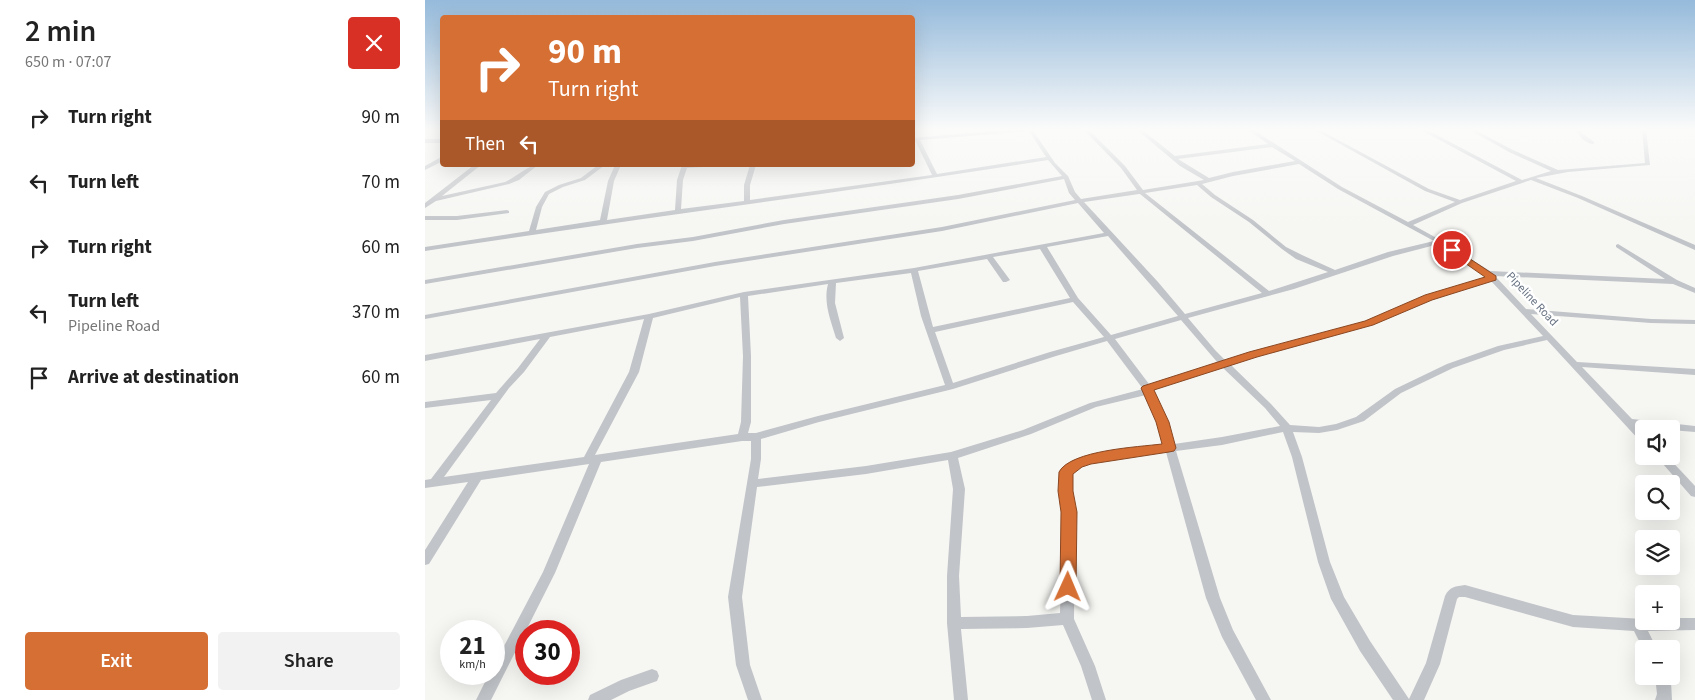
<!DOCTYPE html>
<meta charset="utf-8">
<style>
:root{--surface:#fff;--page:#f2f2f2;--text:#222;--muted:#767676;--accent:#d56f34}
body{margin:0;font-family:"Source Sans 3",sans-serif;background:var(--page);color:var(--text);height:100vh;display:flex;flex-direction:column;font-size:19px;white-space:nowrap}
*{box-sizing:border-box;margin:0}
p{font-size:16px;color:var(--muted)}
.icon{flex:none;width:28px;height:28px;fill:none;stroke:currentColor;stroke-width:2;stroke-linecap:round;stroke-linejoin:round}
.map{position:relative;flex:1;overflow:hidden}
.details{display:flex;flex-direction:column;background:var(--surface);width:425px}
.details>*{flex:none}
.banner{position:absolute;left:15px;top:15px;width:475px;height:152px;border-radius:5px;box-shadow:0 5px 20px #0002;background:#d56f34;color:#fff;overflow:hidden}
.buttons{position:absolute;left:1210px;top:420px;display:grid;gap:10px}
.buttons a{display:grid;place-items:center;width:45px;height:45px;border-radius:5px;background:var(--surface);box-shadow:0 5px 20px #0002;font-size:25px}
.speed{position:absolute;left:15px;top:620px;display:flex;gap:10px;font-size:25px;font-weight:700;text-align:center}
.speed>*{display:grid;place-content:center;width:65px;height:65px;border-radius:50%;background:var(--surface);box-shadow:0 5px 20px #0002;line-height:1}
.speed small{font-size:12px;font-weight:400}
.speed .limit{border:8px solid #d22;background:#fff;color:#111}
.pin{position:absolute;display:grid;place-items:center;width:42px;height:42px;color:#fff;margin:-21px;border:2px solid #fff;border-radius:50%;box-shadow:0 1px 5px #0007}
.me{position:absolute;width:55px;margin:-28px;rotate:1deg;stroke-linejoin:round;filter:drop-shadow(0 0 4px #0008)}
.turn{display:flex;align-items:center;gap:18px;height:105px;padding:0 25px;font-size:22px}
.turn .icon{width:65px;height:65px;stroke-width:2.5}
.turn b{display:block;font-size:35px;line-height:42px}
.then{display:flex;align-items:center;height:48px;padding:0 25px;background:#0003;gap:10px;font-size:19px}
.round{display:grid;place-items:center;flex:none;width:52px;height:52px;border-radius:5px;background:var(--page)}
.overview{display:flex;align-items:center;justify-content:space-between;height:85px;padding:0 25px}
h1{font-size:30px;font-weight:600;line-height:38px}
.primary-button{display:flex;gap:10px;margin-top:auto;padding:10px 25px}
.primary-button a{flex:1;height:58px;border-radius:5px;background:var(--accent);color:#fff;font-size:20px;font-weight:600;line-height:58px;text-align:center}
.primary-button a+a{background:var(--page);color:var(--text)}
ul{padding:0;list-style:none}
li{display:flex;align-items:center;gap:15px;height:65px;padding:0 25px}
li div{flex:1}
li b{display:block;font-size:19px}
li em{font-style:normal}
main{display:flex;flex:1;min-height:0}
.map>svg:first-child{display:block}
</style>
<main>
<section class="details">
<div class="overview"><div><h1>2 min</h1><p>650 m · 07:07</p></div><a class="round" style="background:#d93025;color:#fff"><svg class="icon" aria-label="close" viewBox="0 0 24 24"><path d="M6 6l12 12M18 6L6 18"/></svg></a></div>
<ul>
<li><svg class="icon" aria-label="right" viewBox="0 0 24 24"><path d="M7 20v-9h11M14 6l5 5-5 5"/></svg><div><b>Turn right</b></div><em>90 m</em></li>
<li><svg class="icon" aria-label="left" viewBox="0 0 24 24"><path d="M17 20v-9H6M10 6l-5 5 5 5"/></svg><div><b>Turn left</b></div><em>70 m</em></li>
<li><svg class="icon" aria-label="right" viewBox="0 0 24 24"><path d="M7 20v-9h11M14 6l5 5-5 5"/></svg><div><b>Turn right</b></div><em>60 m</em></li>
<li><svg class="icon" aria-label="left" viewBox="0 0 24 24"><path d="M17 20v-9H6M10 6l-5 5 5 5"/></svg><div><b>Turn left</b><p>Pipeline Road</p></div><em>370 m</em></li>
<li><svg class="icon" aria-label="arrive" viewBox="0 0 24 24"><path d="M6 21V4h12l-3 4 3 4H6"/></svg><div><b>Arrive at destination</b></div><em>60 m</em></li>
</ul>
<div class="primary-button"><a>Exit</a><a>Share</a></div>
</section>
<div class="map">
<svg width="1270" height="700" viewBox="0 0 1270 700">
<rect width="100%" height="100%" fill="#f6f6f3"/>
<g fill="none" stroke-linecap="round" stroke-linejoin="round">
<g fill="#c1c4c8" fill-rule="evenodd">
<path d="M590 129H607L630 163 643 176 650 192 656 199 712 190 696 168 658 129H663L700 166 718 190 779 180 755 166 711 129H716L750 156 843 144 822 129H827L917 187 983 222 1030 202 1000 191 888 129H893L1004 189 1035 200 1091 181 994 129H999L1010 134 1097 180 1126 171 1084 152 1043 129H1048L1088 150 1133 170 1220 163 1217 129H1221L1225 165 1143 172 1111 178 1157 196 1270 245V250L1153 198 1106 180 1037 203 988 225 1017 241 1065 271 1240 279 1191 247V245L1193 244 1252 280 1270 288V293L1248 284 1070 276 1101 309 1226 319 1270 320V324L1226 323 1106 314 1152 362 1270 369V375L1157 367 1207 419 1270 426V432L1246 430V429L1214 426 1219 431V441H1215L1122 340 1079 350 1028 368 976 393 939 421 912 430 894 433 868 432 877 457 905 562 919 597 945 641 984 699 1001 663 1020 596C1024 587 1031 586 1040 585L1148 615 1219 619V621H1246V618H1270V630L1223 631 1232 649H1219V651L1209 631 1148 627 1040 597H1034L1032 599 1015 664 999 700H968L935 651 906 599 893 562 867 457 858 432 797 445 751 451 795 598 808 630 846 700H831L797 637 781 598 741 452 665 463 656 466 646 474V491L650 512 649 619 670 666 681 700H667L656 666 638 625 602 628 536 629 543 700H529L522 623V576L528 489 523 460 441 474 332 487 317 597 325 665 337 700H323L311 665 303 597 326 459V441H317L176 462 130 573 66 700H51L64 674H69V665L118 572 164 464 56 480 4 564 0 565V550L43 482 0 488V480L6 479 66 400 0 408V402L71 393 93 368 115 339 0 361V355L224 314 319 292 489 268 679 233 653 203 517 231 290 266 0 319V315L290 262 517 227 650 200 644 193 639 179 533 199 359 224 268 241 212 248 0 284V280L212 244 268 237 359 220 533 195 637 176 623 160C415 193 207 219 0 251V247L104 231 111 207 120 192 134 185 156 178 173 165H180L160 180 138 187 124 194 117 207 111 230 175 220 183 181 190 165H196L189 181 182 220 250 210 252 180 257 165H281L278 167 262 168 258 180 256 209 319 201V185L325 165H331L325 185V200L507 175 490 140H488V138ZM604 131 621 157 512 174 495 140ZM847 147 870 161 808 172 784 178 753 159ZM874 164 913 189 1009 241 963 252 910 270 877 255 861 247 828 220 790 195 777 184 808 176ZM772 185 786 197 824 222 857 249 871 259 903 272 844 291 720 193ZM714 194H715L837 293 760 314 733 282 659 202ZM683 236 753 316 686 335 653 298 622 247ZM1014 244 1063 277 1001 296 941 321 855 344 801 361 790 350 763 318 869 289 968 256ZM615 249 645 298 508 327 493 271 562 259 578 282H581L585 280 568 257ZM486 273 496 316 520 385 393 416 331 433H323L326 422V356L323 296 403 284C398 303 406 321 411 338L415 341 419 338 410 303 411 283ZM1066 281 1118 336 1073 346 1022 364 970 389 931 417 911 424 894 427 865 425 846 404 806 365 861 348 947 325 1007 300ZM315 297 318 356 316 422 313 434 170 455 214 372 228 318ZM648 302 679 337 625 352 528 383 510 332ZM219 319 204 372 159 457 19 477 84 388 99 372 125 337ZM756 320 793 363 724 384 690 339ZM682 341 718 389 665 403 598 430 526 452 441 466 333 479 336 459V439L394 422 528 389 631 356ZM798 368 840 408 855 426 797 437 749 444 743 422 728 389ZM721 395 733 422 739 445 665 455 648 460 636 472 634 491 638 512 635 613 602 616 536 617 534 576 540 489 533 458 606 434 671 407Z"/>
<path d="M1151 129H1155L1157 133 1169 142V144C1161 144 1153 136 1151 129Z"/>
<rect x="0" y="139" width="18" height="4"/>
<path d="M18 156V161L0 170V166Z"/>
<path d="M49 165H56L17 196 80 182C91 177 103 165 113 165L94 180 84 184 11 201 0 208V203Z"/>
<path d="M82 210 84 211V213L32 220H0V216H32Z"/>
<path d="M1231 456H1242L1270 486V497L1266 496Z"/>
<path d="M227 669 232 671 234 676 232 681 204 691 186 700H163L165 695 196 680Z"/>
<path d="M1230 676H1244L1246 682 1247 700H1230L1232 694Z"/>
</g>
</g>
<linearGradient id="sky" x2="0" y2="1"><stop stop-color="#95badb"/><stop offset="0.57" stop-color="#fbfbfa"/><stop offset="1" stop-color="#fbfbfa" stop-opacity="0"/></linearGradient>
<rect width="1270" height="227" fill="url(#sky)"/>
<path fill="#d56f34" stroke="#8a4822" d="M1027 247 1071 276V280L1007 300 948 325 832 357 729 390 744 422 751 448 749 451 744 452 666 464 657 467 648 474V491L652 512 651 587 649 592 643 594 637 592 635 587 636 512 633 491 634 472C646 450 713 447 737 444L731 422 716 388 718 386 824 352 940 321 1000 295 1060 277 1024 252 1023 250Z"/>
<g text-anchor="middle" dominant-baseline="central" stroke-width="5" stroke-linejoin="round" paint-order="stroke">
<g font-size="12" fill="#677282" stroke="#fff">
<text transform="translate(1107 299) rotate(47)">Pipeline Road</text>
</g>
</g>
</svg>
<div class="buttons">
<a><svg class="icon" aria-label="sound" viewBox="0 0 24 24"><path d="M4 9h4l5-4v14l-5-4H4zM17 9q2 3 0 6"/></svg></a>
<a><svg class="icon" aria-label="search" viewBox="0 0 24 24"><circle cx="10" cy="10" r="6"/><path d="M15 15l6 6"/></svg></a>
<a><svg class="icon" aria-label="layers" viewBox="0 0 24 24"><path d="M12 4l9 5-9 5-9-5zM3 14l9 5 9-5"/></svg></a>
<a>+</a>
<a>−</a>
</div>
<div class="speed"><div>21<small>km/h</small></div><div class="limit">30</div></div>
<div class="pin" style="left:1027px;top:250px;background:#d93025"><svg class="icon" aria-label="arrive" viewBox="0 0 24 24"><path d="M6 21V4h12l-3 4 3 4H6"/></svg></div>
<svg class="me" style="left:643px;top:587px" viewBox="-20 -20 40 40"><path d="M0-17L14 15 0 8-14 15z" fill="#d56f34" stroke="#fff" stroke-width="4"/></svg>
<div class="banner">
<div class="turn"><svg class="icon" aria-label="right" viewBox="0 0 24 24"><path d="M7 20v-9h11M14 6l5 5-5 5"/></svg><div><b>90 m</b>Turn right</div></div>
<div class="then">Then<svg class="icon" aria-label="left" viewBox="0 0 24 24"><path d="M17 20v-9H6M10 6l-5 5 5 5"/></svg></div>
</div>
</div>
</main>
